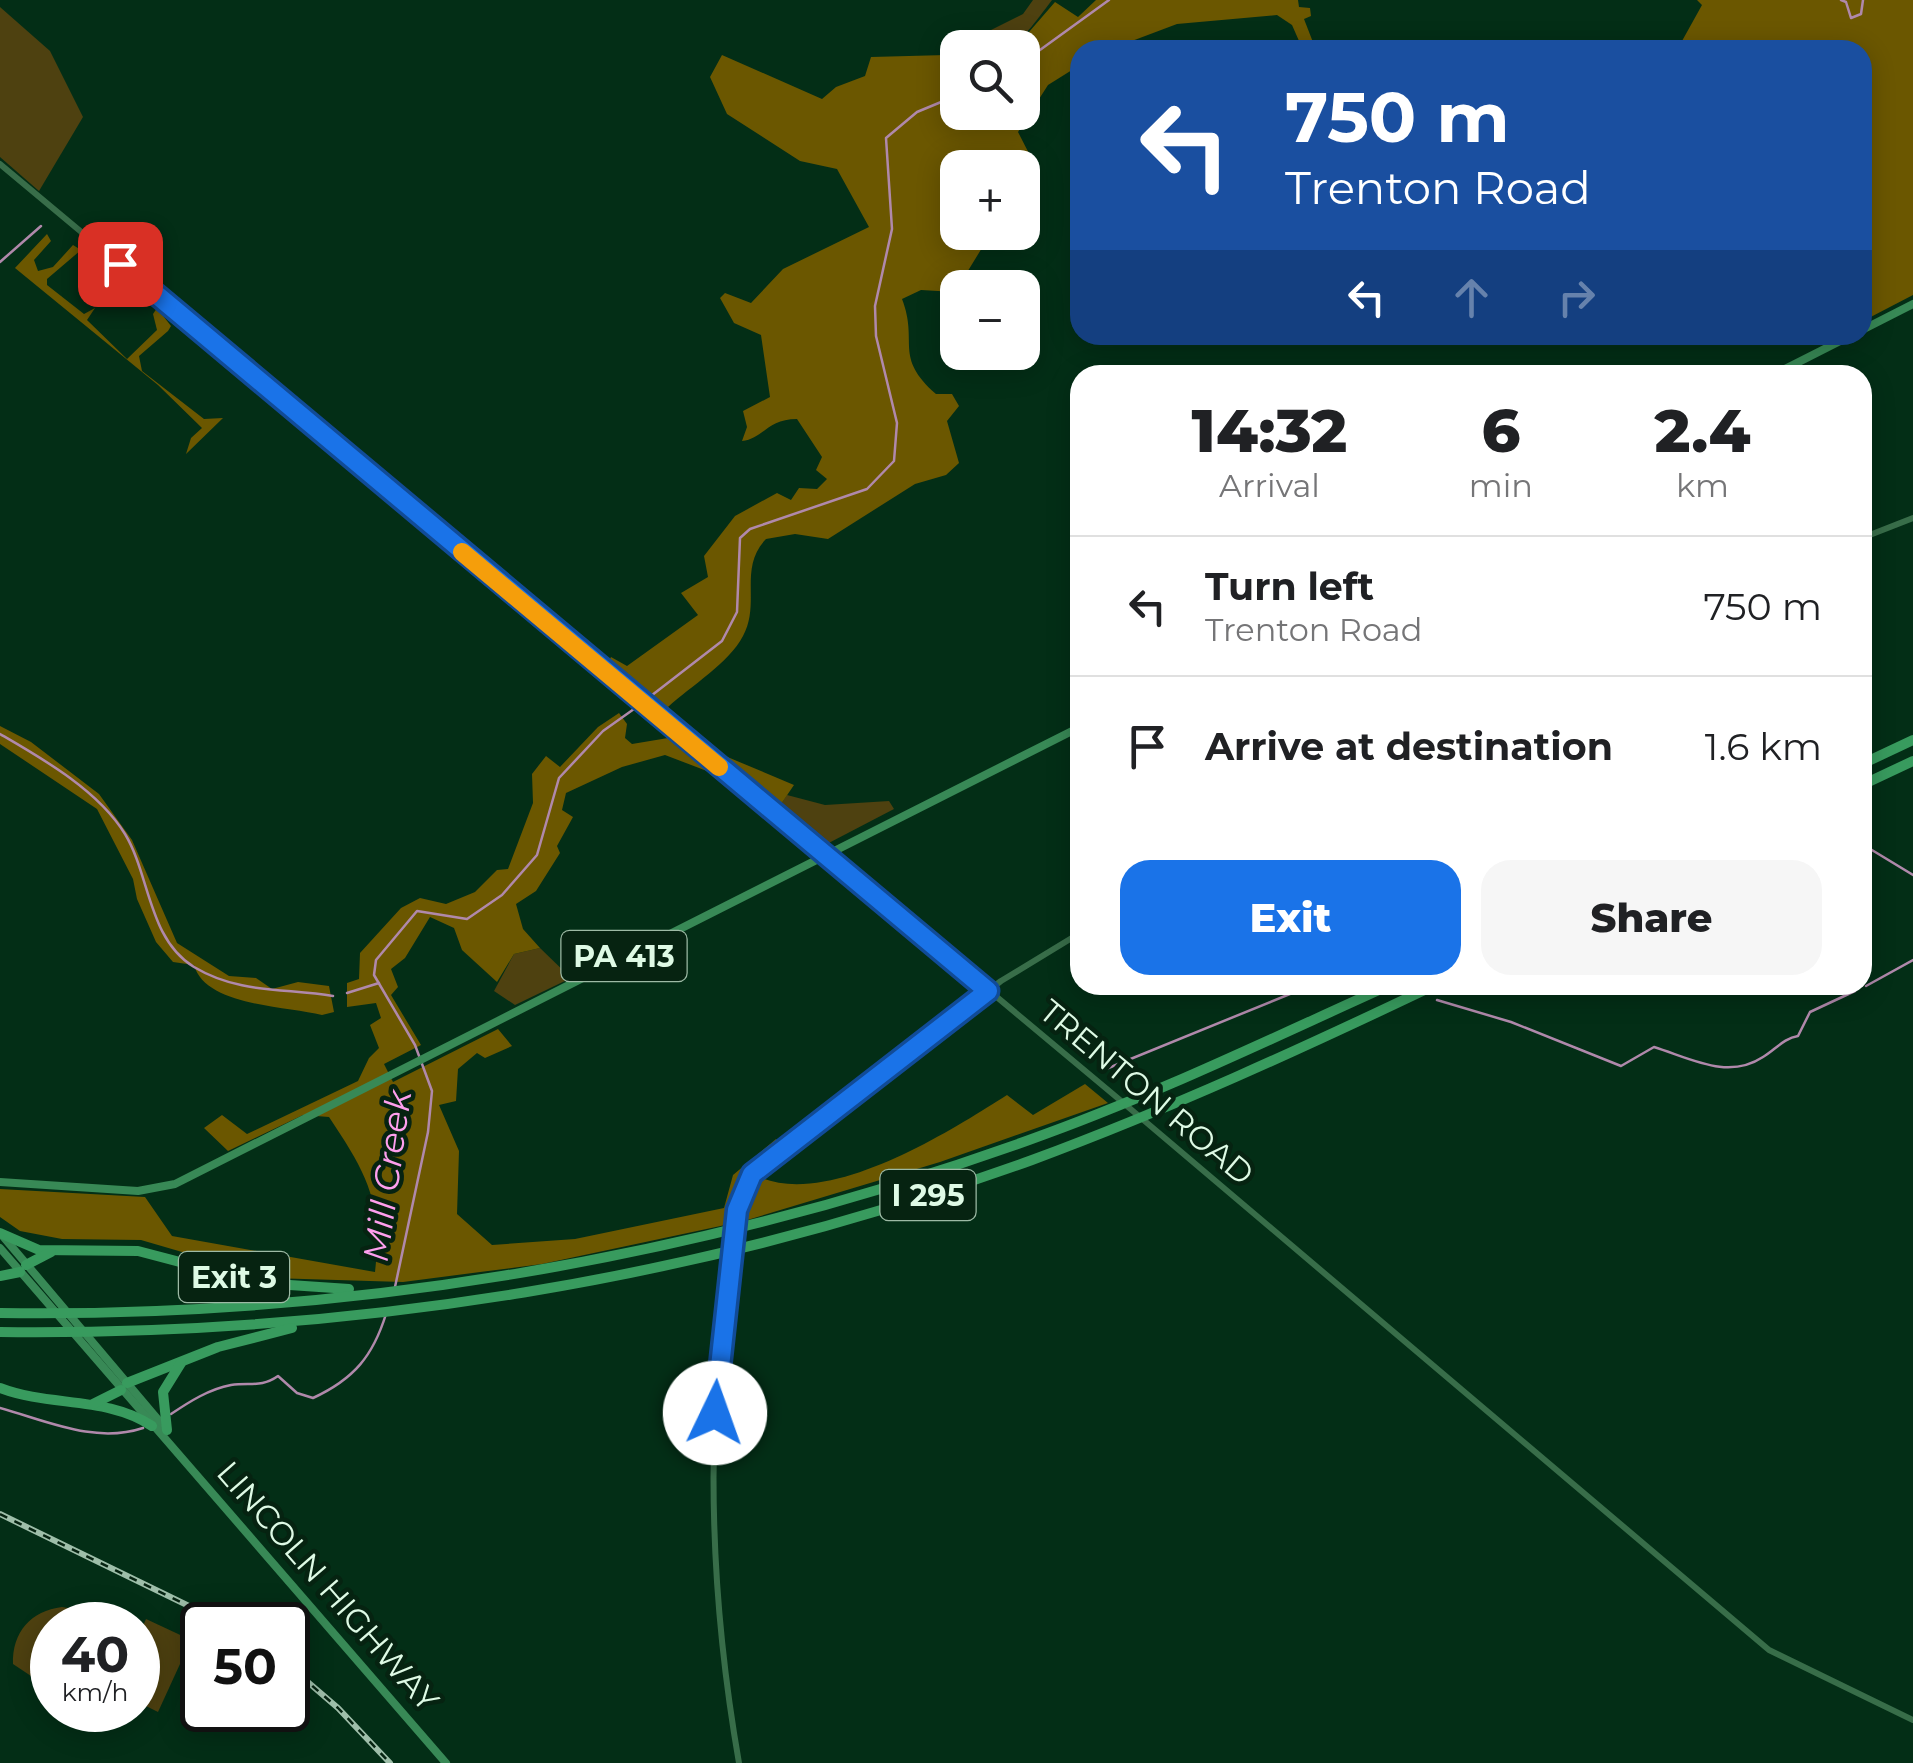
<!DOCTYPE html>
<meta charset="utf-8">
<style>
:root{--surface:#fff;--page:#f6f6f6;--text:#202124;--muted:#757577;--line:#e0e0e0;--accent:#1a73e8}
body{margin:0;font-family:Montserrat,sans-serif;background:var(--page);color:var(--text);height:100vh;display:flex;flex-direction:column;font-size:38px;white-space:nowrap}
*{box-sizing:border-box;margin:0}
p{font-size:32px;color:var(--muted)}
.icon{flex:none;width:55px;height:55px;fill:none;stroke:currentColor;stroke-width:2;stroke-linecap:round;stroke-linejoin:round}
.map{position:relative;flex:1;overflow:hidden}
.side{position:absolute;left:1070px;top:365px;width:802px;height:630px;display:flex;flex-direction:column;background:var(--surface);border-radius:30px;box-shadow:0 5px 25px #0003}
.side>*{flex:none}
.guide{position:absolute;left:1070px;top:40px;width:802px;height:305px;border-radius:30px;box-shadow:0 5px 25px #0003;background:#1a4fa0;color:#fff;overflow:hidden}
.controls{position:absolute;left:940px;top:30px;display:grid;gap:20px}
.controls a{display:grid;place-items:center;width:100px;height:100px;border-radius:20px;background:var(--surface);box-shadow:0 5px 25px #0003;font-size:50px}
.speed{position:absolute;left:30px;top:1602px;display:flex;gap:20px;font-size:50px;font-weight:700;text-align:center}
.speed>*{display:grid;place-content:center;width:130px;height:130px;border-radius:50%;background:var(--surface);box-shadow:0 5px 25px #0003;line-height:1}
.speed small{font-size:25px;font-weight:400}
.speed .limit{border:5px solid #111;border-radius:15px;background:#fff;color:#111}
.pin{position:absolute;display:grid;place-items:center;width:85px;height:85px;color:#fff;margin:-42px;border-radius:20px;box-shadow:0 5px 15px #0006}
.me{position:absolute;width:110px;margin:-55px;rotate:3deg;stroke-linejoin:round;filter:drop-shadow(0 0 8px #0008)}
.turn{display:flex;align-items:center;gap:35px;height:210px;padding:0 50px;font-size:45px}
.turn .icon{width:130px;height:130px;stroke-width:2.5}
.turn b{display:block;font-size:70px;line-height:85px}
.lanes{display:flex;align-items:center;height:95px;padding:0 50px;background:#0003;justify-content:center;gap:50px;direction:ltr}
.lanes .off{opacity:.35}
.eta{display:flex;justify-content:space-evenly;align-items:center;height:170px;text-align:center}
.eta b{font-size:60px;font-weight:800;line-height:70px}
.action{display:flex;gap:20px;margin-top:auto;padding:20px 50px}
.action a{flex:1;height:115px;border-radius:30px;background:var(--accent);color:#fff;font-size:40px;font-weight:800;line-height:115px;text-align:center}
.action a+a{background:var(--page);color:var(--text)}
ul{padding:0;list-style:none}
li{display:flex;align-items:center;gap:30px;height:140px;padding:0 50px;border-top:2px solid var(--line)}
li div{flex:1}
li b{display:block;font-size:38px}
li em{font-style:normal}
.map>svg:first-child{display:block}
</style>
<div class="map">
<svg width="1913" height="1763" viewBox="0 0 1913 1763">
<rect width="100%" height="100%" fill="#032e16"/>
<g fill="#4e4110">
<path d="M1033 0H1052C1015 49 1019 48 958 48L955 69 949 51 1023 14Z"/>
<path d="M0 7 50 51 83 117 39 191 0 157Z"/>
<path d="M787 795 825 805 889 801 894 809 823 846 777 810Z"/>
<path d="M540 948 571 978 515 1005 494 991 514 954Z"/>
<path d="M62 1607 86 1611 103 1625H52V1690L13 1664C12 1632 31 1611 62 1607Z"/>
<path d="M146 1619 191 1640 158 1712 138 1702V1637Z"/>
</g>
<g fill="#6b5700">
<path d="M1096 0H1298L1299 7 1310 8 1311 16 1304 19 1316 50H1303L1292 25 1277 15 1177 24 1108 50H1080V65L1048 85 1018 132 1040 175 1032 180 1017 157 993 167 985 155 966 167 958 168V232L978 233 985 243 955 292 921 290 902 299C919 343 893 356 936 394H952L959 406 947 421 959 463 946 475 915 484 828 539 795 534 766 539C738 568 761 603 743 636 729 663 691 686 668 707L718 753 794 785 777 810 750 787 754 782 733 768 720 776 665 755 622 767 566 793 562 810 573 817 557 846 560 853 536 891 516 904 523 929 540 948 514 954 497 982 462 950 454 928 430 917 405 958 391 969 398 987 391 995 421 1045 384 1064 393 1082 498 1029 512 1046 485 1058 477 1053 458 1069 456 1101 439 1105 459 1151 457 1214 492 1245 575 1239 724 1208 733 1175 776 1139 780 1144 749 1172C819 1215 947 1133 1007 1095L1033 1115 1085 1084 1108 1103 940 1162 744 1221 542 1264 403 1282 271 1278 141 1240 62 1239 20 1231 0 1217V1189L145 1197 172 1236 375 1272C383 1202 367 1174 329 1117L303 1115 228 1151 204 1128 222 1115 247 1134 358 1081 369 1058 379 1048 370 1025 381 1018 376 1003 347 1007V983L359 979 360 953 401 908 420 898 446 904 475 892 497 870 508 869 533 803 532 774 546 756 560 767 598 727 619 713 627 724 625 738 632 744 674 737 607 665 611 657 627 666 698 615 681 593 708 577 704 556 735 516 777 493 791 500 799 488 817 489 827 479 816 470 822 457 797 419C767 419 763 439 742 441L747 427 743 411 770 397 761 335 734 323 720 298 725 293 751 303 783 269 869 227 837 169 800 161 727 114 710 77 722 55 822 99 836 87 865 76 871 57 946 55 957 75 958 112H1022V48L1016 47 1055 2 1078 17Z"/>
<path d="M1697 0H1913V295L1863 321 1862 50H1677L1702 5Z"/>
<path d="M47 234 51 241 34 260 38 271 53 267 73 245 81 250 47 279V285L84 314 95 308 87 320 127 359 157 330 153 314 157 308 171 326 168 331 139 356 142 371 204 419 223 418 186 454 191 438 202 428 158 385 15 268Z"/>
<path d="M0 726 31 742 99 794 132 840 177 943 229 976 256 978 272 989 298 982 329 986 334 1012 322 1015C286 1006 205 1006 194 965L173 962 156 942 137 899 133 879 97 809 0 744Z"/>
</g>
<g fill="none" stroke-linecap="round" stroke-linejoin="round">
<g stroke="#b089ab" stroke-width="2.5">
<path d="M1841 0 1846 2 1851 18 1861 14 1863 0"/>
<path d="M1022 63 1109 0"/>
<path d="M0 262 41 226"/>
<path d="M647 699 722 641 737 612 740 538 750 529 867 489 894 461 897 423 876 336 875 306 892 229 886 138 917 112 958 95"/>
<path d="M0 734C43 759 98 790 125 834 150 875 148 939 194 967 239 994 285 988 333 996"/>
<path d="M1862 844 1913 875"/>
<path d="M1866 986 1913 960"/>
<path d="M347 993 379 983"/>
<path d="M1437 1000 1511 1022 1621 1066 1654 1047C1692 1059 1728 1080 1763 1057 1775 1050 1784 1038 1798 1036L1810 1012 1855 991"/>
<path d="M1106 1069 1312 985"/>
<path d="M395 1287 428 1132 432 1091 415 1045 374 975 376 960 417 911 467 919 502 895 537 855 559 778 603 731 641 704"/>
<path d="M0 1408C47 1421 95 1444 143 1428"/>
<path d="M171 1414C189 1402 209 1389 231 1385 250 1382 261 1388 278 1376L297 1393 313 1398C354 1379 373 1356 386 1314"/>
</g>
<g stroke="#386d49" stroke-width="6">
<path d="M0 164 1114 1095 1769 1650 1913 1720"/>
<path d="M1862 538 1913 518"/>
<path d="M739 1763C711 1603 705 1438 727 1277 731 1248 732 1215 744 1188 753 1169 769 1157 786 1144L1001 981 1080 933"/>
</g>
<g stroke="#388956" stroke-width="8">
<path d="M1862 330 1913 304"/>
<path d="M1773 375 1852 335"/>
<path d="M0 1182 138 1191 175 1184 1080 727"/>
<path d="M1 1234 166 1429"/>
<path d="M0 1248 446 1763"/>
</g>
<g stroke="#389b5e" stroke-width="10">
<path d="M1862 764 1913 740"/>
<path d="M1862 785 1913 761"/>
<path d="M0 1233 39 1250 138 1251 260 1283 349 1289"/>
<path d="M26 1265 51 1252"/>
<path d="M0 1276 20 1272"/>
<path d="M0 1313C349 1318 701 1258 1029 1140 1153 1096 1270 1039 1390 985"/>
<path d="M0 1332C350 1336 703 1280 1032 1160 1170 1109 1303 1048 1435 985"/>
<path d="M127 1383 218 1347 292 1328"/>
<path d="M0 1388C49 1407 108 1396 152 1426"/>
<path d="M93 1404 121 1390"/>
<path d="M167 1430 163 1392 181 1363"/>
</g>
<defs>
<g id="rail">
<path d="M0 1514 228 1625"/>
<path d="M288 1665 338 1708 390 1763"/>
</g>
</defs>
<use href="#rail" stroke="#9ebea9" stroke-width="6"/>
<use href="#rail" stroke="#062311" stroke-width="2.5" stroke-dasharray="8" stroke-linecap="butt"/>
</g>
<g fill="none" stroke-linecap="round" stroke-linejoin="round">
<defs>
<path id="route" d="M120 264 988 991 752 1174 737 1210 715 1413"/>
</defs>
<use href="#route" stroke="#114b97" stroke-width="25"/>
<use href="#route" stroke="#1a73e8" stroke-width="18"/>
<path stroke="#f59e0b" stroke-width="18" d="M462 552 719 767"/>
</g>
<g text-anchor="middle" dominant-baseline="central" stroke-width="9" stroke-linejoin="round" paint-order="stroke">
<g fill="#062311" stroke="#9dbaa5" stroke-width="2.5">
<rect x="561.5" y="931" width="125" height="50" rx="8"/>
<rect x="880.5" y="1170" width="95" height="50" rx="8"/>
<rect x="179" y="1252" width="110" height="50" rx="8"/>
</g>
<g font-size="30" font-weight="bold" fill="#defae5">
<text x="624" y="956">PA 413</text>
<text x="928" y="1195">I 295</text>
<text x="234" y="1277">Exit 3</text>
</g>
<g font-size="32" fill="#defae5" stroke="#062311">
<text transform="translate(1147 1092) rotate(40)">TRENTON ROAD</text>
<text transform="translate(328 1586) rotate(49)">LINCOLN HIGHWAY</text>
</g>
<g font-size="35" font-style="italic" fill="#fe9fee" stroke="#062311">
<text transform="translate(387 1176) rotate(-82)">Mill Creek</text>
</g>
</g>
</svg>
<div class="controls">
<a><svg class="icon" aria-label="search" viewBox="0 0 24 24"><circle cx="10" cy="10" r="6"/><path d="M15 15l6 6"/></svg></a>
<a>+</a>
<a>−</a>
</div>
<div class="speed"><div>40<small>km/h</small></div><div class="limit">50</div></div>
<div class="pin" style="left:120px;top:264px;background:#d93025"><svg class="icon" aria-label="arrive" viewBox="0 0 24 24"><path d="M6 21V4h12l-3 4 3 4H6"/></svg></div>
<svg class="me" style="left:715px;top:1413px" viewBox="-20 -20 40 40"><circle r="19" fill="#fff"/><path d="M0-13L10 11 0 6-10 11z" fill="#1a73e8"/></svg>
<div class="guide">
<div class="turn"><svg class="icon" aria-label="left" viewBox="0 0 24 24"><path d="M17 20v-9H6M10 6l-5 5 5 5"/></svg><div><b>750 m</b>Trenton Road</div></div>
<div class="lanes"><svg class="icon" aria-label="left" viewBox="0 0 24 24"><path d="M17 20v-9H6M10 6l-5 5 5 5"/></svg><svg class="icon off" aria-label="ahead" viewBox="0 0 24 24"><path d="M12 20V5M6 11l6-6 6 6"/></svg><svg class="icon off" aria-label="right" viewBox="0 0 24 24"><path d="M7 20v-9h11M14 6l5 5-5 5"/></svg></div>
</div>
<section class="side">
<div class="eta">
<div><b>14:32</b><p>Arrival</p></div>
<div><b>6</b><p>min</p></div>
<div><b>2.4</b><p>km</p></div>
</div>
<ul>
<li><svg class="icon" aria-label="left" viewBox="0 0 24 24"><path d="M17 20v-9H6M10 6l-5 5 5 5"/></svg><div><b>Turn left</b><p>Trenton Road</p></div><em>750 m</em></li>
<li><svg class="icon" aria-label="arrive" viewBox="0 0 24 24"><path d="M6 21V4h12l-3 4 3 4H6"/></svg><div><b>Arrive at destination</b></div><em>1.6 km</em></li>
</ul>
<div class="action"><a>Exit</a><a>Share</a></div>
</section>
</div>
